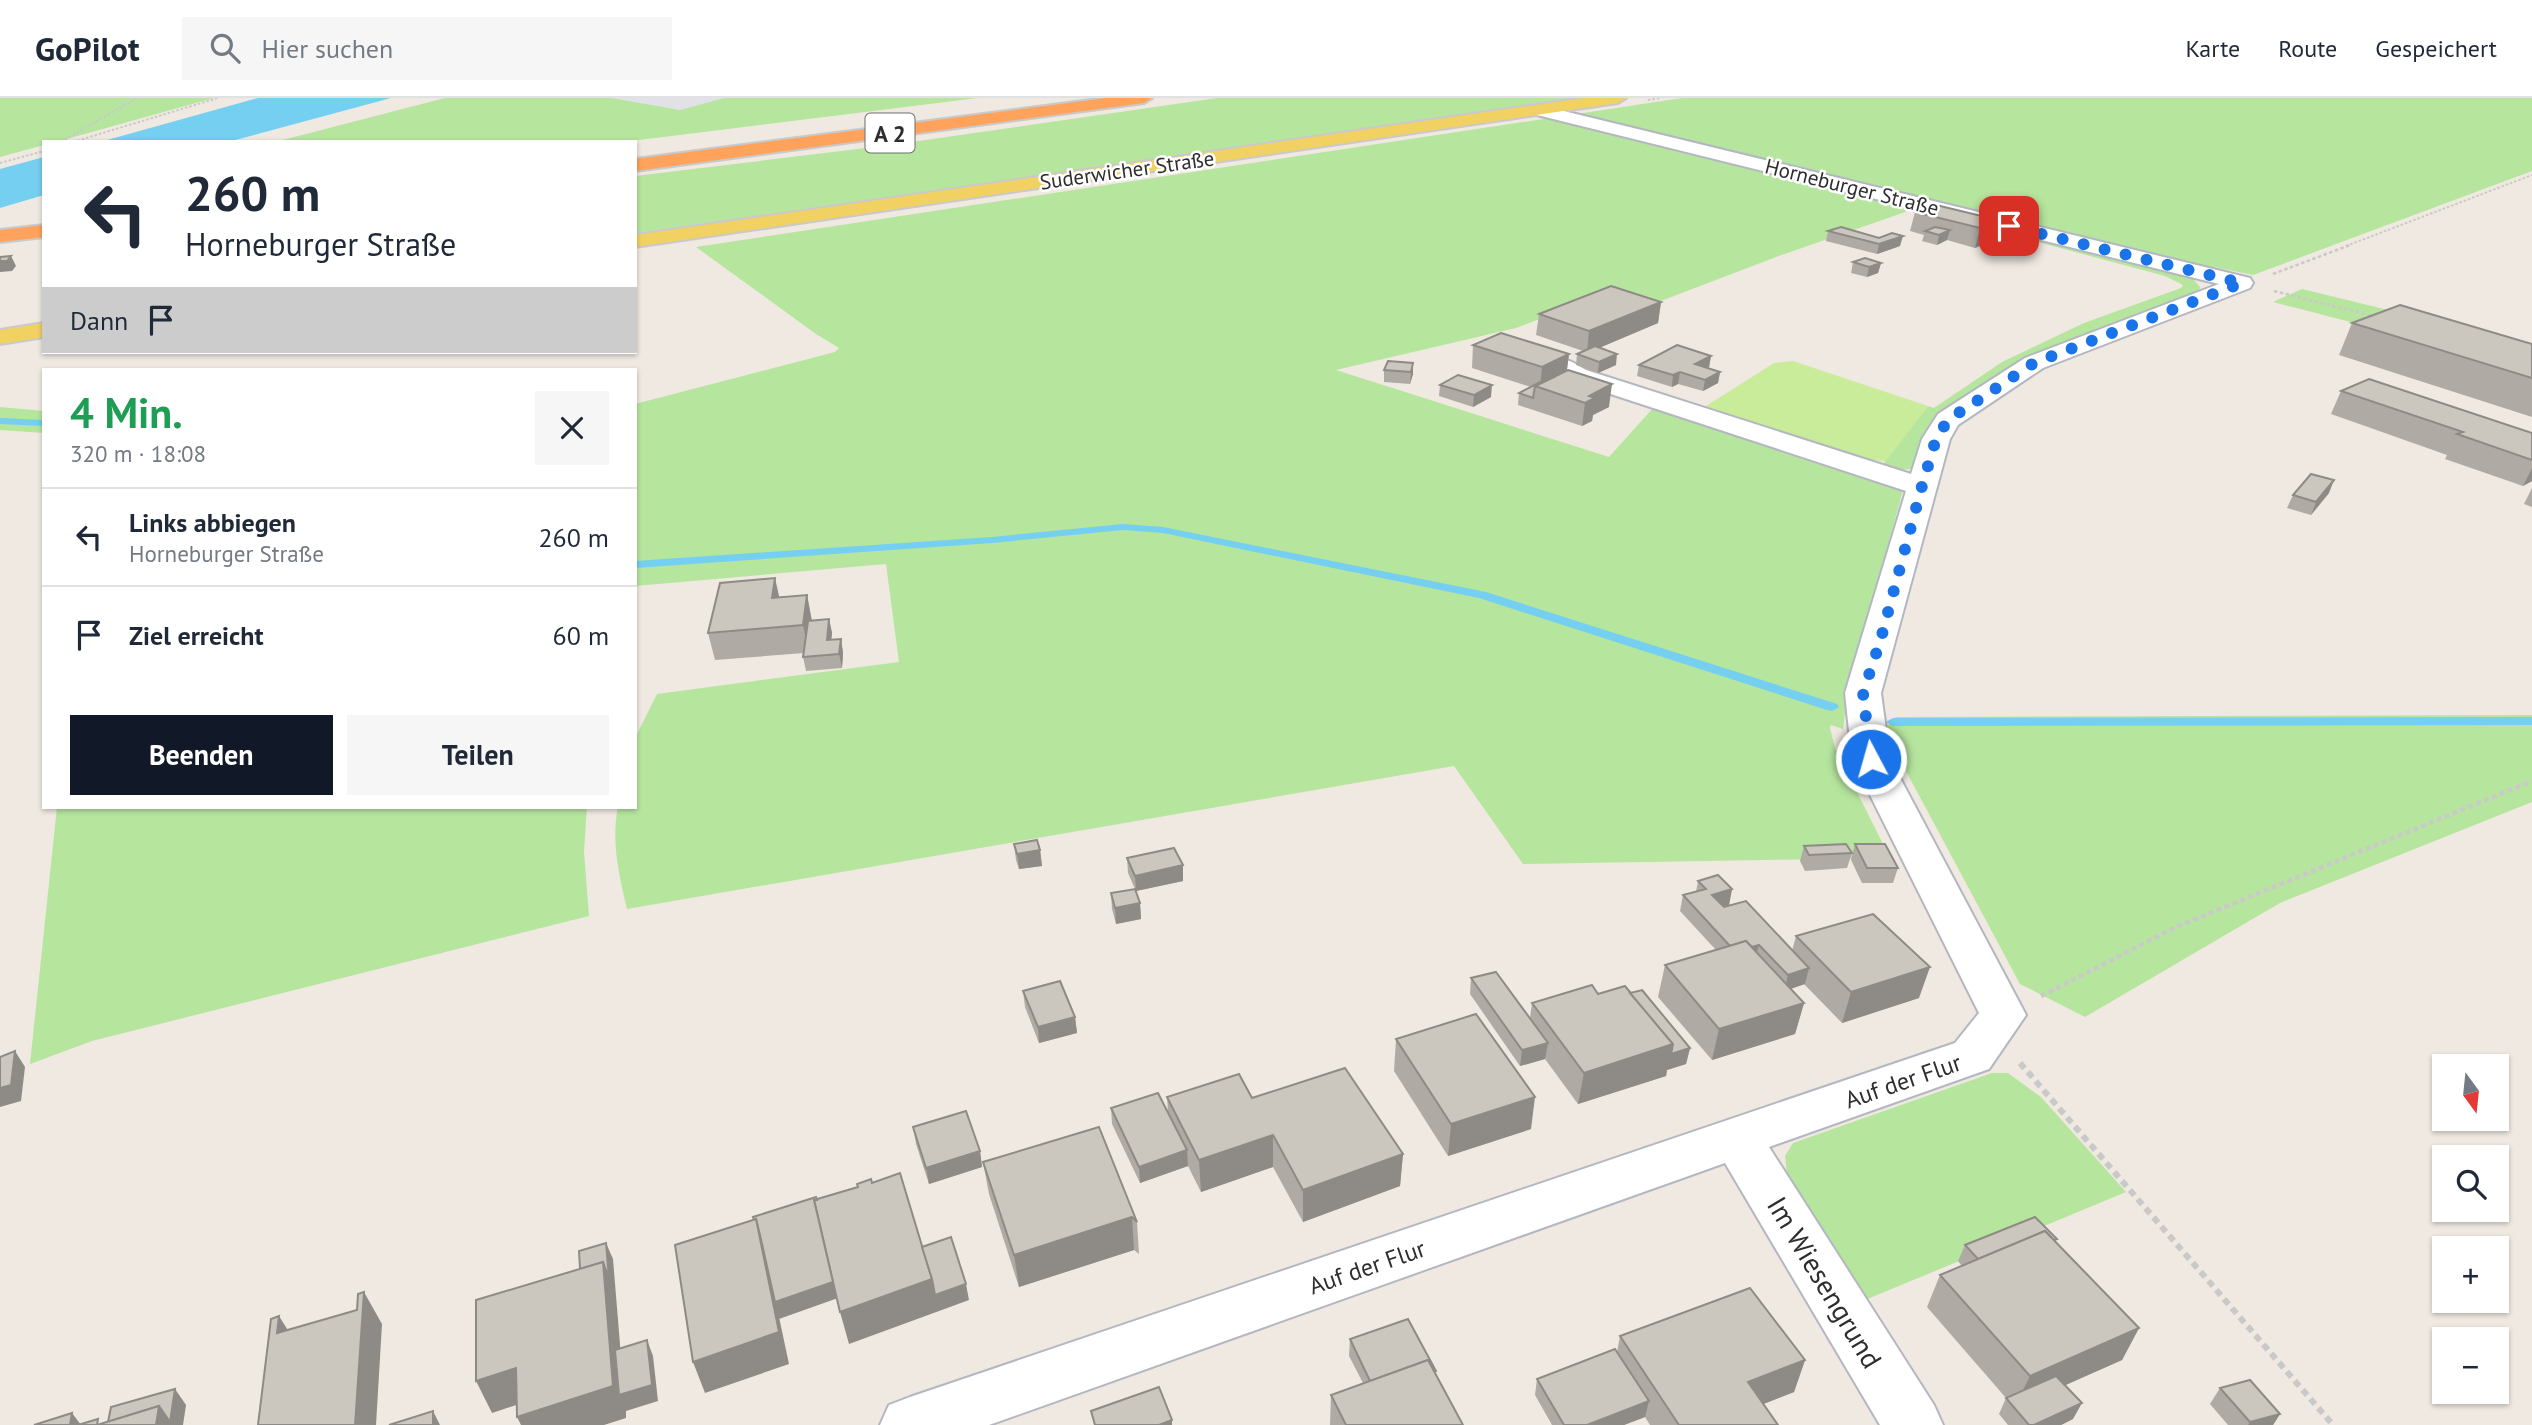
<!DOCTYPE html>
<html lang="de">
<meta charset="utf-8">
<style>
:root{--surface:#fff;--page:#f6f6f7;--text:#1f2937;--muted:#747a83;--line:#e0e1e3;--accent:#111827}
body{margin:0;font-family:"PT Sans",sans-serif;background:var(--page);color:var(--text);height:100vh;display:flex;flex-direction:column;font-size:26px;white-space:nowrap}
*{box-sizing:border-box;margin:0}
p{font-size:23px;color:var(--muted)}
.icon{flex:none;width:38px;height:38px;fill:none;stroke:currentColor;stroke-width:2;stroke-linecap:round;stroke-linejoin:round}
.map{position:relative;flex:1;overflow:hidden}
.details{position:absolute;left:42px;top:270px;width:595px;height:441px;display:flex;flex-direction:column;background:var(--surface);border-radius:0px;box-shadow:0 2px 5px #0004}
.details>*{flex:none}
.hud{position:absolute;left:42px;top:42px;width:595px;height:214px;border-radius:0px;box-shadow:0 2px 5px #0004;background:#fff;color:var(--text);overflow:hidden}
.needle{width:46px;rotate:165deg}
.tools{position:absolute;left:2432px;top:956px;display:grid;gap:14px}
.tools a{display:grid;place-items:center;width:77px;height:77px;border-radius:0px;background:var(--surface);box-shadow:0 2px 5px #0004;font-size:35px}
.pin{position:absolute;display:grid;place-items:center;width:60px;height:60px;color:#fff;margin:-30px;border-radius:14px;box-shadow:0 4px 10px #0006}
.me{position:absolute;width:77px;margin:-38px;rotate:354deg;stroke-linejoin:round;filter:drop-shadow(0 0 5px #0008)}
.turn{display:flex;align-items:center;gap:24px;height:147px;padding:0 28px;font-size:32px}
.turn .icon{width:91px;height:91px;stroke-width:2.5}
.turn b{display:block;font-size:49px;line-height:60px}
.then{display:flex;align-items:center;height:66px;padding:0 28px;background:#0003;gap:14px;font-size:26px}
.round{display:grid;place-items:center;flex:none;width:74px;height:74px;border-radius:0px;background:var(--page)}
.overview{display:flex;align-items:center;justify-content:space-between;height:119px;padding:0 28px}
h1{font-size:42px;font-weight:700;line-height:52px;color:#1e9e55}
.cta{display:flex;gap:14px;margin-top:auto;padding:14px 28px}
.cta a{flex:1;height:80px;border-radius:0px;background:var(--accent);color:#fff;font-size:28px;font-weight:700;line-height:80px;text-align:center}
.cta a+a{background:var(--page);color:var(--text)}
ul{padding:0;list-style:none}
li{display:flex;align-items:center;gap:21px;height:98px;padding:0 28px;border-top:2px solid var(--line)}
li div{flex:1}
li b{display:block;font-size:26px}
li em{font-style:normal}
header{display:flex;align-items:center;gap:42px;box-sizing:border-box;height:98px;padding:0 35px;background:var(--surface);border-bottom:2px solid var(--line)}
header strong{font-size:33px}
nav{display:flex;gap:38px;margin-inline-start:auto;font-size:24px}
.search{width:490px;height:63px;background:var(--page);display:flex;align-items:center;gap:18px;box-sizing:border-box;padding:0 24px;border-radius:0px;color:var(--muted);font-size:26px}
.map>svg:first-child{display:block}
</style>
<header>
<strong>GoPilot</strong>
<div class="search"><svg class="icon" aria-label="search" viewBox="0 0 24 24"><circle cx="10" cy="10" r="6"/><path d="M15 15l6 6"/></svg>Hier suchen</div>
<nav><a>Karte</a><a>Route</a><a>Gespeichert</a></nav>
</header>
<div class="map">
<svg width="2532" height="1327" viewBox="0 0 2532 1327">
<rect width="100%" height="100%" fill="#efe9e1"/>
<path fill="#e3e1e8" d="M612 0H724L680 12Z"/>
<g fill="#b6e59e">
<path d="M0 0H214L56 44H44V47L0 59Z"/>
<path d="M445 0H612L680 12 724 0H978L623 44H275Z"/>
<path d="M1217 0H1583L635 135V78L891 47Z"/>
<path d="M1682 0H2532V73L2253 177 2214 169 2194 168 1934 104 1776 159 1640 211 1597 199 1516 230 1336 272 1609 359 1654 309 1903 392 1849 589 1843 631 1831 627 1830 630 1835 650 1890 760 1523 766 1454 668 627 811C619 777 611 744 618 709H635V640L657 596 899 564 886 466 635 488V306L835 254 839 250 816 236 696 149Z"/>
<path d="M2004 132 2191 179 2200 189 2199 195 1983 290 1917 371 1881 372 1886 361 1928 308 1934 310 2002 264 2084 225 2181 190 2183 187 2165 178 2000 134Z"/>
<path d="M2302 191 2532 247 2358 226 2273 204Z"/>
<path d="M0 309 44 313V335L0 332Z"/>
<path d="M2532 617V704L2280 805 2085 919 2020 886 1884 632 1896 619Z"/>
<path d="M57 709H587L584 754 589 818 92 943 30 966Z"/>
<path d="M1992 975H2008L2041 999 2126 1094 1865 1202 1787 1076 1785 1058 1793 1045Z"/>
</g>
<path fill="#c9ec9a" d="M1793 263 1928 308 1886 363 1864 362 1703 310 1774 265Z"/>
<g fill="#75cff0">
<path d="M258 0H391L228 44H100Z"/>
<path d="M44 59V97L0 110V71Z"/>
</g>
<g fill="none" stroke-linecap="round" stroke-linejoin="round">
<g fill="#75cff0" fill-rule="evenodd">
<path d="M0 320 44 322V328L0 326Z"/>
<path d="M1123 426 1163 429 1486 494 1837 606 1839 609 1832 613 1827 612 1479 500 1163 435 1123 432 992 445 635 470V463L992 439Z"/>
<path d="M2532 619V627L1893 628 1886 624 1893 620Z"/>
</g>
<defs>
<path id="minor" d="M1539 7 2250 180 2253 185 2250 190 2043 270 1958 327 1950 341 1881 595 1890 661 2026 917 1989 971 1769 1049 1934 1307 1943 1327H1880L1725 1065 989 1327H880L889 1307 910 1299 1955 945 1979 915 1852 661 1845 595 1906 393 1568 282 1549 268 1553 263C1567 259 1574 265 1586 272L1911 376 1922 341 1938 316 2025 260 2219 186 1533 16 1531 12Z"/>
<g id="major">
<path d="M1584 0H1626L1618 5 635 149V137Z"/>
<path d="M44 225V239L0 246V232Z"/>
</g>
<g id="highway">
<path d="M1106 0H1152L1144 5 635 73V61Z"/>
<path d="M44 127V139L0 144V132Z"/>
</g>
</defs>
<use href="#minor" stroke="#b4b7c1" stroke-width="4"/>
<use href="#major" stroke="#c9c9c9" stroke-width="4"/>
<use href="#highway" stroke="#c9c9c9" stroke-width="4"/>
<g stroke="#c9c9c9" stroke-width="2" stroke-dasharray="2.5 2" stroke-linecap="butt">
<path d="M1648 2 1661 0"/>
<path d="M61 44 137 0"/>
<path d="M73 44 218 0"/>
<path d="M0 65 44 53"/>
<path d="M2346 148 2532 77"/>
</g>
<g stroke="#c9c9c9" stroke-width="2.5" stroke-dasharray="3.5 2.5" stroke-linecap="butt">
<path d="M2273 176 2350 147"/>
<path d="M2274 193 2377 219"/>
</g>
<path stroke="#c9c9c9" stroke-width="4.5" stroke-dasharray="5 3.5" stroke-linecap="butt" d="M2041 898 2176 829 2532 683"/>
<path stroke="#c9c9c9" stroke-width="6" stroke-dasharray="7 5" stroke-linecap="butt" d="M2020 965 2333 1327"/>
<use href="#minor" fill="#fff" fill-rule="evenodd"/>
<use href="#major" fill="#f2d163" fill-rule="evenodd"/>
<use href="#highway" fill="#ffa35c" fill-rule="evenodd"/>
</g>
<g fill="#afaba4">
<path d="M1915 114 1998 122 1993 142 1975 150 1947 142 1937 147 1922 143 1924 137 1910 133Z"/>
<path d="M2006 126 2032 143 2022 148 1993 141 1996 131Z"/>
<path d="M1828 133 1900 148 1877 156 1826 143Z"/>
<path d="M1853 164 1881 165 1878 175 1867 179 1851 175Z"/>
<path d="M1661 204 1658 225 1599 250 1616 267 1598 275 1576 267 1577 256 1583 253 1536 237 1539 216Z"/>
<path d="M2352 225 2532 246V319L2339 257Z"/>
<path d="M1473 247 1569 256 1567 272 1609 309 1593 317 1592 323 1582 328 1518 307 1519 295 1531 289 1472 270Z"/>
<path d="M1711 258 1709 269 1708 270 1720 274 1718 285 1703 293 1678 286 1672 289 1637 278 1639 267Z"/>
<path d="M1413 265V276L1410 286 1384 284V272Z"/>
<path d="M1440 287 1491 299 1473 309 1439 298Z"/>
<path d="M2341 293 2532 335V383L2523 388 2445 361 2447 357 2331 316Z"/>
<path d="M2532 390V409L2524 406Z"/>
<path d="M2329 395 2311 417 2287 410 2293 397Z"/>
<path d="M807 497 812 523 829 521 832 535 831 541H841L843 555 842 570 806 573 803 559 804 555 715 562 708 535 779 499Z"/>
<path d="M1014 746 1040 752 1042 768 1019 771 1016 762Z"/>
<path d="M1855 746 1898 770 1893 785H1862L1851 762Z"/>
<path d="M1804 748 1852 755 1847 770 1805 773 1800 763Z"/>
<path d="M1127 760 1183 767V783L1136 793 1140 805 1141 821 1116 826 1112 811 1111 795 1135 791 1128 775Z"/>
<path d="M1698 783 1732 791 1729 807 1723 808 1792 853 1796 838 1919 900 1842 925 1804 886 1791 891 1804 905 1795 936 1712 962 1658 899 1665 867 1716 852 1680 813 1683 797 1696 794Z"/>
<path d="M1471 880 1530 920 1532 905 1598 896 1630 895 1690 950 1686 966 1667 972 1666 978 1578 1006 1545 961 1520 968 1470 896Z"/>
<path d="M1023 893 1075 919 1077 935 1039 945 1025 909Z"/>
<path d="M1396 941 1531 1031 1448 1058 1394 973Z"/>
<path d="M1167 999 1252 1000 1403 1056 1400 1088 1303 1124 1273 1069 1201 1094 1188 1068 1140 1085 1112 1026 1111 1010 1168 1015Z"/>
<path d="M913 1029 980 1053 982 1069 929 1086 916 1046Z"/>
<path d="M1099 1029 1137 1124 1139 1156 1134 1152 1019 1189 989 1096 983 1064Z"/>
<path d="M2057 1141 2055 1144 2139 1230 2122 1262 2065 1287 2073 1321 2061 1327H2008L1999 1316 2006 1300 1927 1209 1940 1177 1962 1168 1958 1163 1965 1147Z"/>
<path d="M1620 1238 1805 1262 1794 1294 1763 1306 1778 1327H1650L1645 1319 1624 1327H1552L1535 1297 1537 1281 1617 1254Z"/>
<path d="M1350 1241 1436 1277 1463 1327H1330L1331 1297 1363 1285 1349 1258Z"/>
<path d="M2220 1290 2280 1316 2273 1327H2228L2210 1306Z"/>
</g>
<g fill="#8e8b86">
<path d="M1998 122 1993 142 1975 150 1980 130Z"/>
<path d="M1950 132 1947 142 1937 147 1939 137Z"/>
<path d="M2035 133 2032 143 2022 148 2024 138Z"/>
<path d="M1903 138 1900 148 1877 156 1879 146Z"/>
<path d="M11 158 16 168 12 173 0 174V163Z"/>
<path d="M1881 165 1878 175 1867 179 1869 169Z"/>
<path d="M1661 204 1658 225 1587 255 1589 233Z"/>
<path d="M1569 256 1566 278 1540 290 1542 269Z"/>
<path d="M1617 256 1616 267 1598 275 1599 264Z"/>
<path d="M1711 258 1709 269 1693 278 1695 266Z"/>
<path d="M1413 265V276L1410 286 1411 274Z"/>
<path d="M1680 274 1678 286 1672 289 1673 277Z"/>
<path d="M1720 274 1718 285 1703 293 1705 282Z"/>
<path d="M1612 286 1609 309 1593 317 1592 323 1582 328 1585 305 1589 298Z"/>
<path d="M1492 287 1491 299 1473 309 1474 297Z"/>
<path d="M2532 370V383L2523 388Z"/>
<path d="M2334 382 2329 395 2311 417 2316 404Z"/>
<path d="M775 480 781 507 772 500Z"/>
<path d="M807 497 812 524 809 555 803 527Z"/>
<path d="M829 521 832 535 830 556 827 542Z"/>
<path d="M841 541 843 555 842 570 839 556Z"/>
<path d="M1040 752 1042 768 1019 771 1017 756Z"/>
<path d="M1183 767V783L1136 793 1135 778Z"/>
<path d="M1732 791 1729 807 1709 813 1712 797Z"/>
<path d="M1140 805 1141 821 1116 826 1115 810Z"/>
<path d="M1759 847 1755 862 1735 854Z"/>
<path d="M1930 869 1919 900 1842 925 1851 894Z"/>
<path d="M1809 870 1805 886 1784 893 1788 877Z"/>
<path d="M1804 905 1795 936 1712 962 1719 931Z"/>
<path d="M1075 919 1077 935 1039 945 1038 929Z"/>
<path d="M1548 945 1545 961 1520 968 1522 952Z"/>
<path d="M1673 946 1690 950 1686 966 1667 972 1666 978 1578 1006 1584 975Z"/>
<path d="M15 953 25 969 21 1003 0 1009V990Z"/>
<path d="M1535 999 1531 1031 1448 1058 1451 1026Z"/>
<path d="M1273 1037V1069L1201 1094 1199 1062Z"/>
<path d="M1187 1052 1188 1068 1140 1085 1139 1069Z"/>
<path d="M980 1053 982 1069 929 1086 926 1070Z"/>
<path d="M1403 1056 1400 1088 1303 1124V1092Z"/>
<path d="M818 1118 838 1200 779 1221V1219L789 1266 705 1295 693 1264 756 1121Z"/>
<path d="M1132 1119 1134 1152 1019 1189 1014 1157Z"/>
<path d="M606 1145 613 1161 624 1295 647 1242 653 1258 658 1303 626 1313V1320L604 1327H521L517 1319 603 1164Z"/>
<path d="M932 1181 966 1186 969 1202 849 1246 840 1214Z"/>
<path d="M364 1194 382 1226 376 1327H355Z"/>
<path d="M279 1218 299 1250 277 1235Z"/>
<path d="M2139 1230 2122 1262 2014 1310 2030 1278Z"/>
<path d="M1805 1262 1794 1294 1738 1316 1748 1284Z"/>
<path d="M516 1270 531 1302 492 1315 476 1283Z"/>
<path d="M175 1291 186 1307 183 1327H156L159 1308Z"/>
<path d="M1649 1303 1645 1319 1624 1327H1587Z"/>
<path d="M2082 1305 2073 1321 2061 1327H2034Z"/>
<path d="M433 1313 440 1327H433Z"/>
<path d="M72 1315 81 1327H70Z"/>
<path d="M2280 1316 2273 1327H2248L2250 1324Z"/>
<path d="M1172 1322V1327H1159Z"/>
</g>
<g fill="#cbc7bf" stroke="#8e8b86" stroke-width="2">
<path d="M1932 106 1998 122 1980 130 1915 114Z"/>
<path d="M2006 126 2035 133 2024 138 1996 131Z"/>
<path d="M1841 129 1879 140 1892 135 1903 138 1879 146 1828 133Z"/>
<path d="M1935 129 1950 132 1939 137 1925 133Z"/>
<path d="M11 158 7 163H0V159Z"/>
<path d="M1865 160 1881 165 1869 169 1853 164Z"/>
<path d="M1611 188 1661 204 1589 233 1539 216Z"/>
<path d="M2400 207 2532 246V280L2352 225Z"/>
<path d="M1501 235 1569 256 1542 269 1473 247Z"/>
<path d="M1677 247 1711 258 1695 266 1720 274 1705 282 1680 274 1673 277 1639 267Z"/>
<path d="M1595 248 1617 256 1599 264 1577 256Z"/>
<path d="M1388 263 1413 265 1411 274 1384 272Z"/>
<path d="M1568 272 1612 286 1589 298 1595 300 1585 305 1535 288Z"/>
<path d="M1458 277 1492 287 1474 297 1440 287Z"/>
<path d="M1552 278 1554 279 1535 288 1533 300 1519 295Z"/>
<path d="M2369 281 2532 335V362L2457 336 2463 334 2341 293Z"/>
<path d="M2311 376 2334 382 2316 404 2293 397Z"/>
<path d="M775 480 772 500 807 497 803 527 708 535 720 485Z"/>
<path d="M829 521 827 542 841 541 839 556 803 559 808 523Z"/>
<path d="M1037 742 1040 752 1017 756 1014 746Z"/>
<path d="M1846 746 1852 755 1809 757 1804 748Z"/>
<path d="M1855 746H1885L1898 770H1867Z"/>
<path d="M1174 750 1183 767 1135 778 1127 760Z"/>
<path d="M1718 777 1732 791 1712 797 1724 809 1746 803 1809 870 1788 877 1759 847 1752 849 1746 843 1730 848 1683 797 1706 791 1698 783Z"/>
<path d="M1135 791 1140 805 1115 810 1111 795Z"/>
<path d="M1873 816 1930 869 1851 894 1796 838Z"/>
<path d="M1746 843 1804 905 1719 931 1665 867Z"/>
<path d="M1496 874 1548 945 1522 952 1471 880Z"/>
<path d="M1060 883 1075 919 1038 929 1023 893Z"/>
<path d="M1592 887 1598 896 1625 888 1673 946 1584 975 1532 905Z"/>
<path d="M1642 892 1690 950 1671 956 1673 946 1630 895Z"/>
<path d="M1476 916 1535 999 1451 1026 1396 941Z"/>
<path d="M15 953 11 987 0 990V959Z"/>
<path d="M1345 970 1403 1056 1303 1092 1273 1037 1199 1062 1167 999 1239 976 1252 1000Z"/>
<path d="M1158 995 1187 1052 1139 1069 1111 1010Z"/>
<path d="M966 1013 980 1053 926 1070 913 1029Z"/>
<path d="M1099 1029 1137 1124 1132 1119 1014 1157 983 1064Z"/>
<path d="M900 1075 932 1181 840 1214 814 1102 858 1089 857 1086 871 1081 872 1085Z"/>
<path d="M816 1099 817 1102H814L833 1184 775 1204 760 1137 756 1121 754 1122 753 1119Z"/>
<path d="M2035 1119 2057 1141 2054 1142 2045 1133 1978 1161 1965 1147Z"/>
<path d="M756 1121 779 1234 693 1264 675 1147Z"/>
<path d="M2045 1133 2139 1230 2030 1278 1940 1177Z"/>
<path d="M951 1139 966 1186 935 1197 932 1181 922 1149Z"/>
<path d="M606 1145 609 1180 603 1164 580 1171 579 1153Z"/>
<path d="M603 1164 613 1288 517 1319 516 1270 476 1283V1202Z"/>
<path d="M1750 1190 1805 1262 1748 1284 1778 1327H1679L1620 1238Z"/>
<path d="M364 1194 355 1327H258L271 1221 279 1218 277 1235 357 1212 358 1196Z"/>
<path d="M1408 1221 1436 1273 1434 1274 1428 1262 1370 1283 1350 1241Z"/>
<path d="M647 1242 652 1287 619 1297 615 1252Z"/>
<path d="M1615 1251 1649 1303 1587 1327H1564L1537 1281Z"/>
<path d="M1428 1262 1463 1327H1346L1331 1297Z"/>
<path d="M2056 1278 2082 1305 2034 1327H2029L2006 1300Z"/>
<path d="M2250 1282 2280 1316 2250 1324 2220 1290Z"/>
<path d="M1159 1289 1172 1322 1159 1327H1095L1091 1313Z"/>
<path d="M175 1291 170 1324 159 1308 108 1324 111 1309Z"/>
<path d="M159 1308 156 1327H78L98 1321 97 1327Z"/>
<path d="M433 1313V1327H389Z"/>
<path d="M72 1315 70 1327H34Z"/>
</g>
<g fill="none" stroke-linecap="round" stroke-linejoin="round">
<path stroke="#1a73e8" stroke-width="12" stroke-dasharray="0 21.6" d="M1871 661 1863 595 1880 544 1922 388 1936 341 1948 322 2034 265 2242 185 2009 128"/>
</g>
<g text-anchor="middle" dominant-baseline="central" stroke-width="5" stroke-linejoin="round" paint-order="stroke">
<g font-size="21" fill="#2e2e2e" stroke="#fff">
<text transform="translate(1127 72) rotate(-8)">Suderwicher Straße</text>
<text transform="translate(1852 89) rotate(14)">Horneburger Straße</text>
</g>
<rect fill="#fff" stroke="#6d6d6d" stroke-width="2" x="865.5" y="15.5" width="49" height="39" rx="5"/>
<g font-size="23" font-weight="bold" fill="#2e2e2e">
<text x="890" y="35">A 2</text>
</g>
<g font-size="24" fill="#2e2e2e" stroke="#fff">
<text transform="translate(1903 983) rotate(-19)">Auf der Flur</text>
<text transform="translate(1367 1169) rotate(-19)">Auf der Flur</text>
</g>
<g font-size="28" fill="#2e2e2e" stroke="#fff">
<text transform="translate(1825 1184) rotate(59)">Im Wiesengrund</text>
</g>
</g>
</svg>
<div class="tools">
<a><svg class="needle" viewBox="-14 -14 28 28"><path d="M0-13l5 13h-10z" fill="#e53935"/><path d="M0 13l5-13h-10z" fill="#747a83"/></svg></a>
<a><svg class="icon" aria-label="search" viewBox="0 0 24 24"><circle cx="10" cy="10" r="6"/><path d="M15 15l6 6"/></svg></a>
<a>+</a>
<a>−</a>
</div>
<div class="pin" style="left:2009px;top:128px;background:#d93025"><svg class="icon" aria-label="arrive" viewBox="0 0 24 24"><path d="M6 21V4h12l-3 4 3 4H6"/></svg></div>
<svg class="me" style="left:1871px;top:661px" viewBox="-20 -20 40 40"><circle r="17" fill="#1a73e8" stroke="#fff" stroke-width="3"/><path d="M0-11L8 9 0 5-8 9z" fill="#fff"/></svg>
<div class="hud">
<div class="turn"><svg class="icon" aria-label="left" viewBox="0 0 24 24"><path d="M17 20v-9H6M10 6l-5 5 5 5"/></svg><div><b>260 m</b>Horneburger Straße</div></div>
<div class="then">Dann<svg class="icon" aria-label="arrive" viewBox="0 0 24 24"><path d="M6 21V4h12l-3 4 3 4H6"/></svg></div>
</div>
<section class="details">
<div class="overview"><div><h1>4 Min.</h1><p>320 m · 18:08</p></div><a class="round"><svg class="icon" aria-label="close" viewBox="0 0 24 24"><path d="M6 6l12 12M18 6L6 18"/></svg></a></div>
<ul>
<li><svg class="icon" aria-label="left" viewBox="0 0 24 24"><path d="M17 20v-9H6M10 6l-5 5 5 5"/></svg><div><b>Links abbiegen</b><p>Horneburger Straße</p></div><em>260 m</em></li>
<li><svg class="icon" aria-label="arrive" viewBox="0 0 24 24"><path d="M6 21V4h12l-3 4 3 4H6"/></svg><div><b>Ziel erreicht</b></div><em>60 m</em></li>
</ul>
<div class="cta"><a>Beenden</a><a>Teilen</a></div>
</section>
</div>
